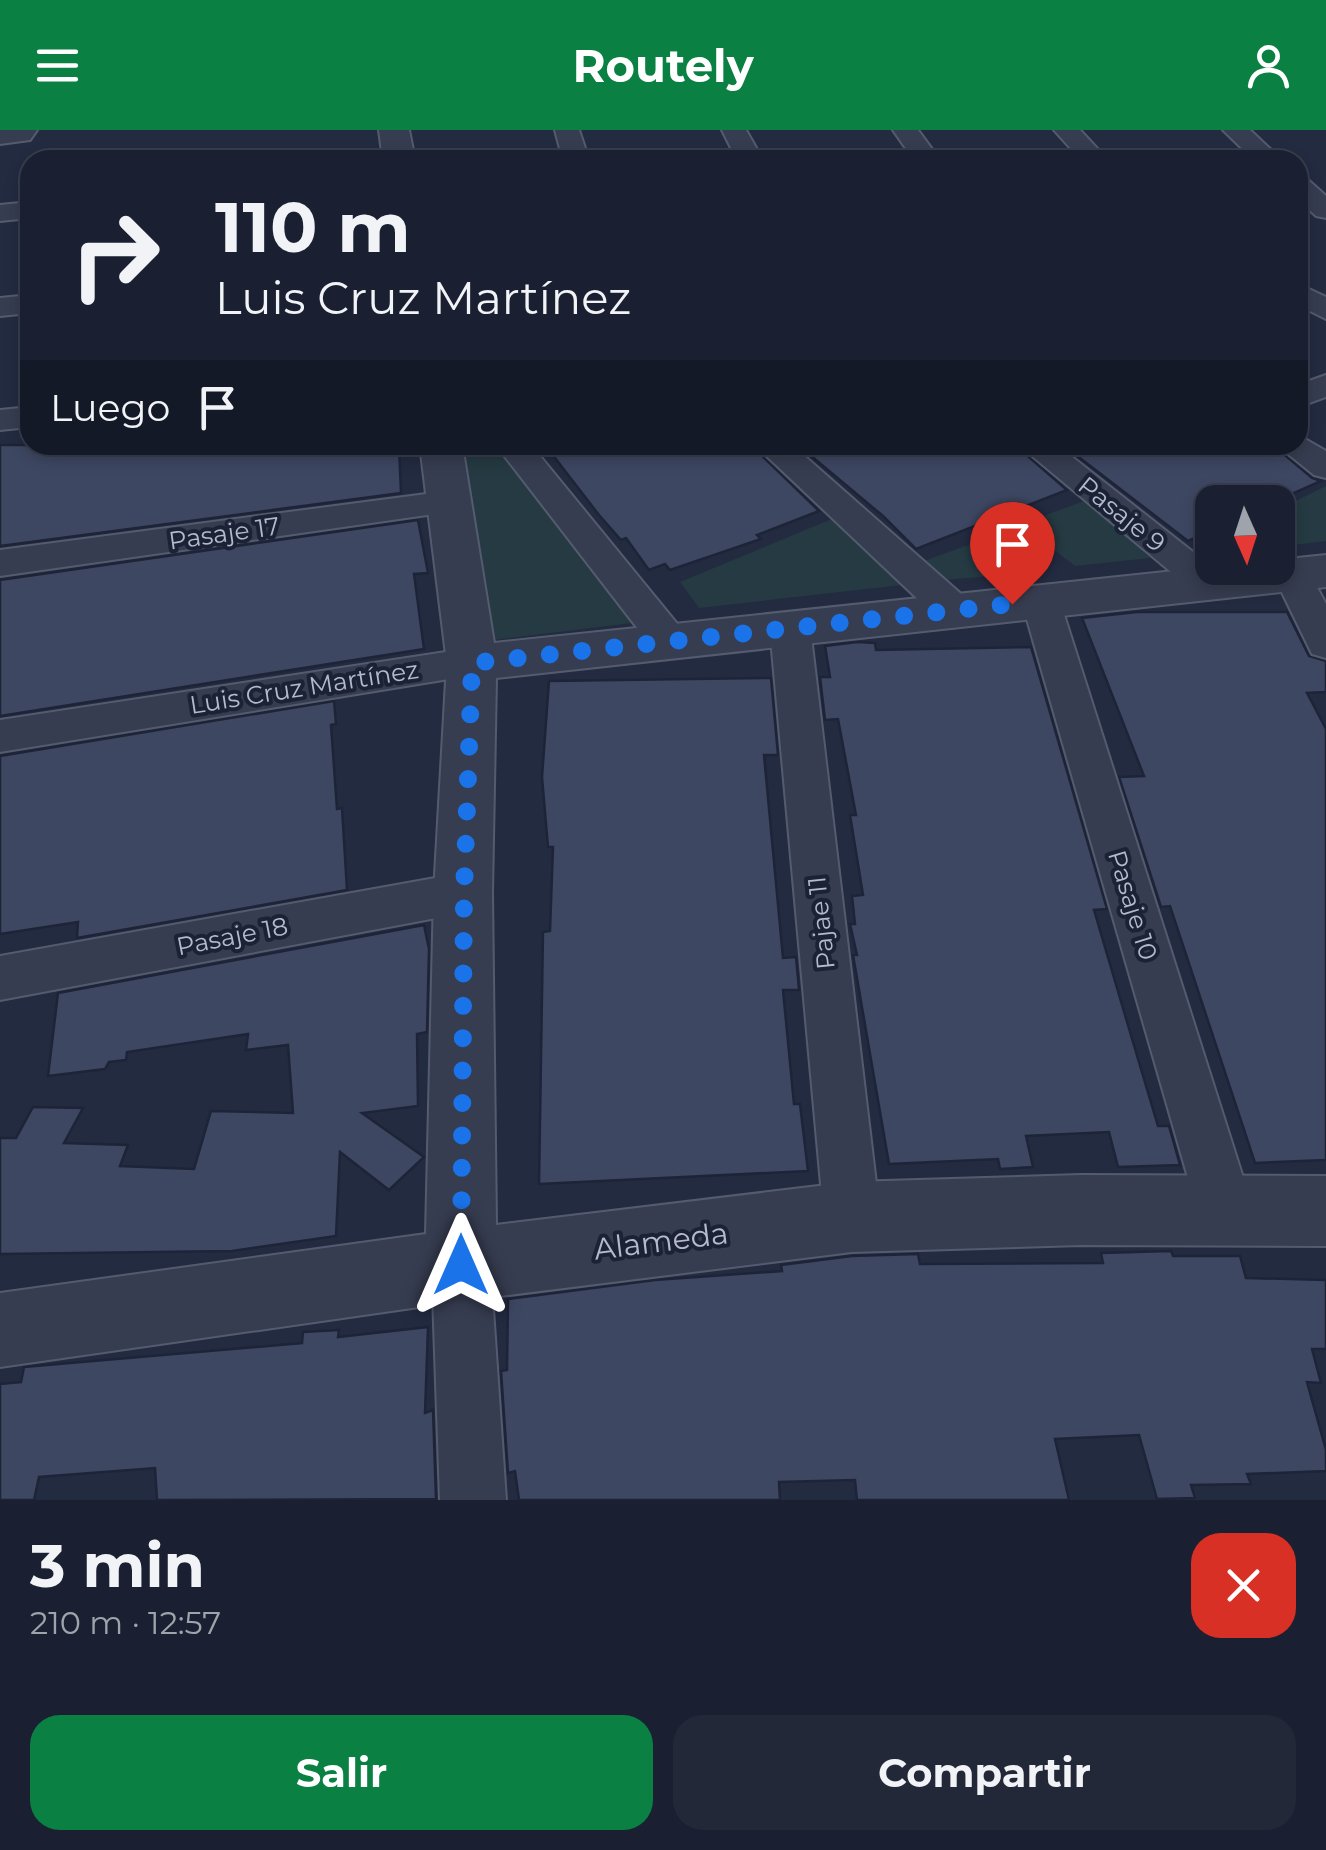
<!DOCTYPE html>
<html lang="es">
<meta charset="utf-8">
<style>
:root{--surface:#1a2031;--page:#232839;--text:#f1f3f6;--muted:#9fa3ab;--line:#383e4d;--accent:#0b8043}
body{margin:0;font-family:Montserrat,sans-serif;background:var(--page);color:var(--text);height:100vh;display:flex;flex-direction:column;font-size:38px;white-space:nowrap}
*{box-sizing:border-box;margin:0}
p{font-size:32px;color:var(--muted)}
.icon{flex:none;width:55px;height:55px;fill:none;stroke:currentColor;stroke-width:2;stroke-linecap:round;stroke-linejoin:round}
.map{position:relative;height:1370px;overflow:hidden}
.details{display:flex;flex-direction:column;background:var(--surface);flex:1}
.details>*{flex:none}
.top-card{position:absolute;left:20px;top:20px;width:1288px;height:305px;border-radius:30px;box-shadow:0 5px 15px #0003,0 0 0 2px var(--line);background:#1a2031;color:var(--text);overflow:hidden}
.needle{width:65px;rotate:177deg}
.buttons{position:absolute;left:1195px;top:355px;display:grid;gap:20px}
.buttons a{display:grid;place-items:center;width:100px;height:100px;border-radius:20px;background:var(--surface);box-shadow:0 5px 15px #0003,0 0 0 2px var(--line);font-size:50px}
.pin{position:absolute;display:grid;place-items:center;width:85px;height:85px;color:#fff;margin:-102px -42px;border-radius:50% 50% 50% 0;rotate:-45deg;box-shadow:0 0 10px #0007}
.pin .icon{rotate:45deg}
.me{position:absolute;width:110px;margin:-55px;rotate:0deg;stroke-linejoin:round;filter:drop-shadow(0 0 8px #0008)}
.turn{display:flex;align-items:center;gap:35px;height:210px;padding:0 30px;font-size:45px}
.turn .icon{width:130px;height:130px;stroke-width:2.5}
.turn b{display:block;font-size:70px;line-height:85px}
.then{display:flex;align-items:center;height:95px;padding:0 30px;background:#0003;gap:20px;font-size:38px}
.round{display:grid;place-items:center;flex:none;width:105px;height:105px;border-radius:30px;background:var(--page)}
.summary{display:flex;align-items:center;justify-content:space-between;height:170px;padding:0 30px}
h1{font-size:60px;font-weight:700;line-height:75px}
.button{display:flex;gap:20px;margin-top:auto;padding:20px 30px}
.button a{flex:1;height:115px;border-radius:30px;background:var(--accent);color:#fff;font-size:40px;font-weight:700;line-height:115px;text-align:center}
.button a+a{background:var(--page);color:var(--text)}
header{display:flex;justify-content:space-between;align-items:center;height:130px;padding:0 30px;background:var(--accent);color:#fff;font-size:45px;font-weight:700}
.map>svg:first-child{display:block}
</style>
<header><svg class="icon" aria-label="menu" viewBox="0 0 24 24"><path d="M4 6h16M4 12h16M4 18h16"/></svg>Routely<svg class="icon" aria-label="person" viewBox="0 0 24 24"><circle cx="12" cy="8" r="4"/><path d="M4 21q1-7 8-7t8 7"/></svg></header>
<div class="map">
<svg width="1326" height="1370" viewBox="0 0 1326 1370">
<rect width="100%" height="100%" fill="#232b41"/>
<g fill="#253a42">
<path d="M448 315H499L648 491 478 512Z"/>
<path d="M1326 356V411L1278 417V380Z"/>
<path d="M1087 370 1150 428 1075 436 1021 394Z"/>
<path d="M839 386 911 454 699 478 680 452Z"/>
<path d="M999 404 1037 442 944 450 924 431Z"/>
</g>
<g fill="#3e4762" stroke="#1e2438" stroke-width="2.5">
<path d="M0 315H399L401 363 0 416Z"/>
<path d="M545 315H751L819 381 757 405 761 409 670 440 665 434 649 440 626 408 621 410 599 385Z"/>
<path d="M798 315H1015L1067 360 916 419 883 386Z"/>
<path d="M1063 315H1273L1312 348 1321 351 1274 372H1212V400L1188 411Z"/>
<path d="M418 390 428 443 414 444 424 519 0 586V450Z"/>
<path d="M1137 482H1287L1309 526 1326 531V562L1307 563 1326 599V1030L1255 1033 1170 776 1161 777 1119 647 1144 646 1082 488Z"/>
<path d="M857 512 875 513 876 520 1031 517 1107 779 1094 780 1125 885 1158 996H1169L1180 1035 1118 1037 1109 1002 1026 1006 1033 1037 1000 1039 998 1029 889 1034 853 825H857L850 794H855L852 766 863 765 850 685H856L838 589 825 590 820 547H830L825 516Z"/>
<path d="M771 548 778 625H764L783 828 796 827 799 860H783L794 974H800L808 1041 539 1054 543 802 550 801 553 717H548L542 647 549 551Z"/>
<path d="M334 571 336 594 331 595 337 679 342 678 347 760 77 808 78 792 0 804V626Z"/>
<path d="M424 795 429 819 427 902 417 904 418 976 362 983 424 1027 389 1060 340 1022 336 1106 232 1121 0 1124V1008H16L33 977 83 978 64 1013 128 1015 120 1036 194 1039 211 981 293 983 288 915 246 920 248 904 127 922 126 930 109 932 105 939 48 946 58 863Z"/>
<path d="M1171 1121 1173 1126H1240L1246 1148 1326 1150V1219H1312L1321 1253 1307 1252 1326 1320V1341L1247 1344 1251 1354 1191 1355 1195 1368 1157 1369 1139 1305 1055 1309 1069 1370H857L855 1350 779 1352 780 1370H519L515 1341 508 1343 501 1241 507 1240 508 1169 655 1150 782 1141 781 1135 852 1126 918 1124 920 1134 1103 1133 1101 1123Z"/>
<path d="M428 1197 425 1283 433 1280 436 1369 157 1370 155 1338 39 1347 34 1370H0V1254L21 1252 24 1237 302 1213 303 1202 339 1200 338 1207Z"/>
</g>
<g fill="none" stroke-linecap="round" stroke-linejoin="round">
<defs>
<g id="minor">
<path d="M0 0H37L30 10 0 14Z"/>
<path d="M555 0H579L589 30H563Z"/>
<path d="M722 0H746L763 30H737Z"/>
<path d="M893 0H918L940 30H914Z"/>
<path d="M1054 0H1080L1108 30H1081Z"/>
<path d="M1223 0H1250L1282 30H1254Z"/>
<path d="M1298 47 1307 49 1326 66V88L1316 86 1298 69Z"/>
<path d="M30 72V88L0 91V75Z"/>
<path d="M1298 154 1326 167V189L1298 175Z"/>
<path d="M30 165V183L0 186V168Z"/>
<path d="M1326 245V267L1298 277V255Z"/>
<path d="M30 277V297L0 300V280Z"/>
<path d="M1298 305 1326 321V348L1314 345 1277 315H1298Z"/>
<path d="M496 315H531L683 501 689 511 683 521 669 525 655 521Z"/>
<path d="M755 315H792L969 471 974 481 969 491 955 495 941 491Z"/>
<path d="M1019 315H1057L1221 444 1227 453 1221 462 1208 466 1195 462Z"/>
<path d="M449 361 462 364 467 372 462 380 0 446V420Z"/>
<path d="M1292 431 1305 435 1326 474V528L1312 524 1273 444 1279 435Z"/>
<path d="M1041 459 1055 462 1060 472 1253 1079 1245 1099 1225 1107 1205 1099 1197 1079 1022 472 1027 462Z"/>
<path d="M790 484 804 488 810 498 880 1087 872 1107 852 1115 832 1107 824 1087 770 498 776 488Z"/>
<path d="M472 518 486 523 492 533 486 543 0 622V590Z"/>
<path d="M463 743 480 749 487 763 480 777 463 783 0 870V826Z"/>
<path d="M461 1106 482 1114 490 1135 506 1370H440L432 1135 440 1114Z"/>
</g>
<g id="tertiary">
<path d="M379 0H409L415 30H383Z"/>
<path d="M420 315H462L494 513 1212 437 1278 438V430L1326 425V457L496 548 492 763 496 1095 852 1052 1081 1045 1326 1046V1116L1081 1115 852 1122 461 1171 0 1237V1163L426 1104 434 763 447 533Z"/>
</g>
</defs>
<use href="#minor" stroke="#555b6f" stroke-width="4"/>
<use href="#tertiary" stroke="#555b6f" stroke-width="4"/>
<use href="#minor" fill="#373d51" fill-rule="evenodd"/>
<use href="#tertiary" fill="#373d51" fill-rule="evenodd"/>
</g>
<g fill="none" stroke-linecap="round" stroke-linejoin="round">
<path stroke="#1a73e8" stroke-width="18" stroke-dasharray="0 32.4" d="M461 1135 464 763 472 533 1012 474"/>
</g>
<g text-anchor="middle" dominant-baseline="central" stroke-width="8" stroke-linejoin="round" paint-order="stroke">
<g font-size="25" fill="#b4b9cc" stroke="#1c2236">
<text transform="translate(1122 384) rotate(39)">Pasaje 9</text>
<text transform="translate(224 403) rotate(-8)">Pasaje 17</text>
<text transform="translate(304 557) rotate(-9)">Luis Cruz Martínez</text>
<text transform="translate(1133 775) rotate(73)">Pasaje 10</text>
<text transform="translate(821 793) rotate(-96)">Pajae 11</text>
<text transform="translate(232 806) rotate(-11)">Pasaje 18</text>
</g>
<g font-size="30" fill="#b4b9cc" stroke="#1c2236">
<text transform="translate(661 1111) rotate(-7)">Alameda</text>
</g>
</g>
</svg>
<div class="buttons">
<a><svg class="needle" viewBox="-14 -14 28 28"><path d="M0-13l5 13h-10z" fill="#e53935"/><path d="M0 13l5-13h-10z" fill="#9fa3ab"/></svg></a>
</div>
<div class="pin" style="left:1012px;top:474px;background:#d93025"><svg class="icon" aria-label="arrive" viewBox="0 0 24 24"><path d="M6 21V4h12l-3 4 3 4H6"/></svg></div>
<svg class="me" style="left:461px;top:1135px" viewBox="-20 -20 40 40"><path d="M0-17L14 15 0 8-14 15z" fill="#1a73e8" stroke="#fff" stroke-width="4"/></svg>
<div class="top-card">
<div class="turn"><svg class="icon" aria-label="right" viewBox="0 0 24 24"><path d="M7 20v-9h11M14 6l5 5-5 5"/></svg><div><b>110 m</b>Luis Cruz Martínez</div></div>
<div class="then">Luego<svg class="icon" aria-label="arrive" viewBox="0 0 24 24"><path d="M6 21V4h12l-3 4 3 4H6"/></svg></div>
</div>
</div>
<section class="details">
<div class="summary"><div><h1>3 min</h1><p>210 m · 12:57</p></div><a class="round" style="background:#d93025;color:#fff"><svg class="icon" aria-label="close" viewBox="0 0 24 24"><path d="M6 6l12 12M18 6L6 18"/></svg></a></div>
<div class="button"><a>Salir</a><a>Compartir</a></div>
</section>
